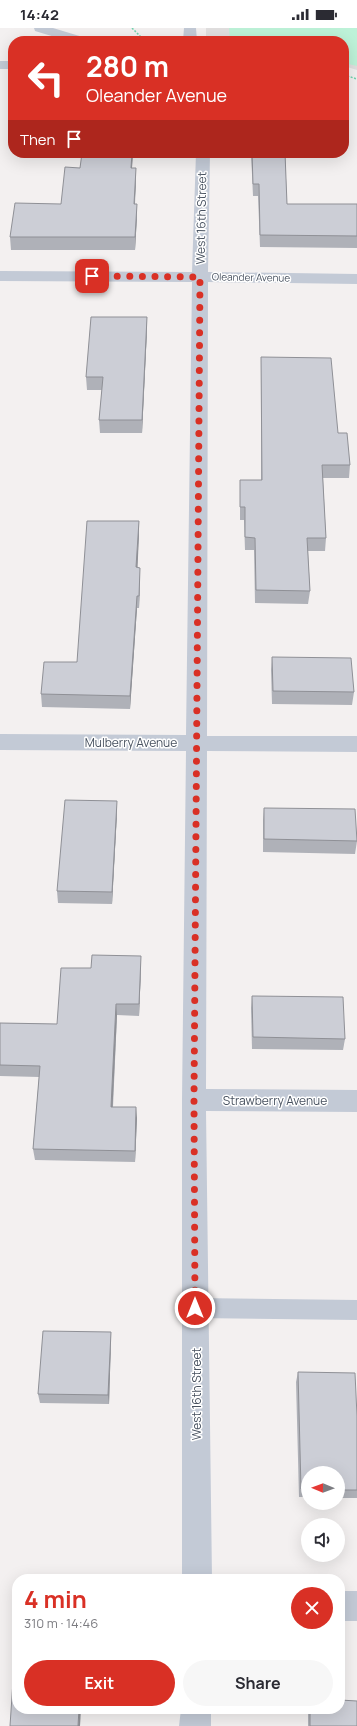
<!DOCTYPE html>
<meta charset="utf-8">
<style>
:root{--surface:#fff;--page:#f7f7f7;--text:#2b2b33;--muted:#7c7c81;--accent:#d93025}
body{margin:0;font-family:Manrope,sans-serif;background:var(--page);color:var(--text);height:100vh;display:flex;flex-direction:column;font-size:15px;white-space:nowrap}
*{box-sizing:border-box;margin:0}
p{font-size:13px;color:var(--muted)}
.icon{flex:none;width:22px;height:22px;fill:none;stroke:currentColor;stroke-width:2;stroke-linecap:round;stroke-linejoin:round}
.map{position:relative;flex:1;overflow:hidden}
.sheet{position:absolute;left:12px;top:1546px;width:333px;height:140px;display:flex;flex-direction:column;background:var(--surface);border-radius:16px;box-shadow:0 4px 16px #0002}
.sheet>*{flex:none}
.hud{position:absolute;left:8px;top:8px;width:341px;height:122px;border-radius:16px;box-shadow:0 4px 16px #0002;background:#d93025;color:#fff;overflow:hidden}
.needle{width:26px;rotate:271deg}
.tools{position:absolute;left:301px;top:1438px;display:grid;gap:8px}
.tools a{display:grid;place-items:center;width:44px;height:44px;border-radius:50%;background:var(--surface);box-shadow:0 4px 16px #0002;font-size:20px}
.pin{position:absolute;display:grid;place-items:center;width:34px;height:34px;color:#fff;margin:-17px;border-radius:8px;box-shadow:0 2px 6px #0006}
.me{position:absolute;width:44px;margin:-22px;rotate:0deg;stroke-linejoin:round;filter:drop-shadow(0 0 3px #0008)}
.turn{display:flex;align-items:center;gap:14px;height:84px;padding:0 12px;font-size:18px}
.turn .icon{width:52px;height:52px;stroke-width:2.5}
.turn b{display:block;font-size:28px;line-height:34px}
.then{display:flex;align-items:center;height:38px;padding:0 12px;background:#0003;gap:8px;font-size:15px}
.round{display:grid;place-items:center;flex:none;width:42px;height:42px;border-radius:21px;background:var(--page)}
.overview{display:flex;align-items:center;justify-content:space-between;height:68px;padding:0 12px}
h1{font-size:24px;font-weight:700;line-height:30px;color:var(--accent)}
.action{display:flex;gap:8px;margin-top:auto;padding:8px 12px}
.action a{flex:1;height:46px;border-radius:24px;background:var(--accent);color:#fff;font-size:16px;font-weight:700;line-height:46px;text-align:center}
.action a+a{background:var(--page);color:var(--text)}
.status{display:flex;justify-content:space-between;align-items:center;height:28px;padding:0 20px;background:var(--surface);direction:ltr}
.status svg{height:11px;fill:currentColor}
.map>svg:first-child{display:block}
</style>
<div class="status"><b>14:42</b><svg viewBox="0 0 49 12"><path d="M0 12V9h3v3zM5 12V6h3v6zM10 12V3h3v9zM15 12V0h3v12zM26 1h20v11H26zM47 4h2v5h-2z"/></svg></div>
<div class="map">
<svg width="357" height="1698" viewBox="0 0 357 1698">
<rect width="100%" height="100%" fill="#f3f0f0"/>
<path fill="#e1dfdf" d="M206 0H357V42L344 38V13H206Z"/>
<path fill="#bdf2d8" d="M229 0H357V38L344 35V13H230Z"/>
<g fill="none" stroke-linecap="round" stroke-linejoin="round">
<g stroke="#72d3af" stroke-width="1.5" stroke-dasharray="2 1.5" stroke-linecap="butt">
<path d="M132 0 145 13"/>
<path d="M344 47 357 51"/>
</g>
<path fill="#c3cad6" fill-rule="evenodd" d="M195 1270 357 1272V1292L195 1290 188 1287 185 1280 188 1273Z"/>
<g fill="#c3cad6" fill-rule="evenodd">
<path d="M34 0H53L86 10 88 13H68L35 3Z"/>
<path d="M184 0H196L197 13H183Z"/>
<rect x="0" y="33" width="13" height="8"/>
<path d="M196 125H210L208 244 357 246V256L208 254 207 708H357V724L207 723 206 1061 357 1062V1084L206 1083 212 1551H182V1072L186 723 0 722V706L186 707 192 254 0 253V243L192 244Z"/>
<rect x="340" y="1563" width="17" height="30"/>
<path d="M181 1681H211V1698H179Z"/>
</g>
</g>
<g fill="#afb1b8">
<path d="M133 125 132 140 136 153 135 176 137 188 135 222H11L10 209 61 176 80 140Z"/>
<path d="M251 125H285L287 176H357V220L260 219 258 168H253Z"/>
<path d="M147 289V302L142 405H100L99 392 102 362H87L86 349Z"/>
<path d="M261 329 338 405 350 437 349 450H323L326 510 325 523H308L310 563 308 576 255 575 254 522H245L244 492H240V452H261Z"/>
<path d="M139 493V506L137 539 140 552 139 580H137L130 681 42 679 41 666 77 634Z"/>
<path d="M272 629 354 664 352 677 272 676 271 642Z"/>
<path d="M264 780 357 813 355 826 263 824V792Z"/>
<path d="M117 785 112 876 58 875 57 863Z"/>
<path d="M91 940H141L139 988 117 987 113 1079 137 1090 135 1134 35 1132 33 1121 39 1049 0 1048V995L57 996Z"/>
<path d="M252 968 345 1011 343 1022 252 1021 251 980Z"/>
<path d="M111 1304V1313L109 1376 40 1375 38 1366Z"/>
<path d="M298 1344 357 1388V1470H338V1445H308V1469H299L296 1354Z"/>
<path d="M308 1681H340L357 1698H308Z"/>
</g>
<g fill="#8f9096">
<path d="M132 125H133L131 152V140Z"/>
<path d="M136 140V153L134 188V176Z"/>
<path d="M137 176V188L135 222V209Z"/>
<path d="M147 289V302L142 405V392Z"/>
<path d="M139 493V506L137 552 136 539Z"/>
<path d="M140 540V552L139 580V568Z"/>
<path d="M137 568V580L130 681V668Z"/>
<path d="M117 773V785L112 876V864Z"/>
<path d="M141 928V940L139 988V976Z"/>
<path d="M116 976 117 987 112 1090 111 1079Z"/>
<path d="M136 1079 137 1090 135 1134V1123Z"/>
<path d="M111 1304V1313L109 1376 108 1367Z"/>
<path d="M79 1681H81L80 1698H78Z"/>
</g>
<g fill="#ccced6" stroke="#8f9096">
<path d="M82 125H132L131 140H136L134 176H137L135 209H10L15 175 61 176 65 139 80 140Z"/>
<path d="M252 125H285L287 176H357V208L260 207 259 156H253Z"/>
<path d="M91 289H147L142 392H99L103 349H86Z"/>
<path d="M261 329 331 330 338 405H347L350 437H322L326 510H307L310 563 256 562 255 510 245 509V479H240V452H262Z"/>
<path d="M87 493H139L136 539 140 540 139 568H137L130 668 41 666 44 634H77Z"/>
<path d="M272 629 351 630 354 664 273 663Z"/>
<path d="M65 772 117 773 112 864 57 863Z"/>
<path d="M264 780 355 781 357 813 264 811Z"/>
<path d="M92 927 141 928 139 976H116L111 1079H136L135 1123 33 1121 40 1038 0 1037V995L57 996 61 940H91Z"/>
<path d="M252 968 343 969 345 1011 253 1009Z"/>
<path d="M43 1303 111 1304 108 1367 38 1366Z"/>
<path d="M298 1344 355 1345 357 1388V1462H338V1445H308V1461H301Z"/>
<path d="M14 1638H17V1681H79L78 1698H10Z"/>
<path d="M340 1672 357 1673V1698H310V1681H340Z"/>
</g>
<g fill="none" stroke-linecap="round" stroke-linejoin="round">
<path stroke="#d93025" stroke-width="7" stroke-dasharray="0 12.6" d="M92 248 200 249 194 1072 195 1280"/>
</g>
<g text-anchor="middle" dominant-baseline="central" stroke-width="3" stroke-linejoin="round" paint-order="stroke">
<g font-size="10" fill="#47515f" stroke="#fff">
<text transform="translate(251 249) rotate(1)">Oleander Avenue</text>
</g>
<g font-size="12" fill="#47515f" stroke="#fff">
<text transform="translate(201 190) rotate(-89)">West 16th Street</text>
<text x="131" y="714">Mulberry Avenue</text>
<text x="275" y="1072">Strawberry Avenue</text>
<text transform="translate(196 1366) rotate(-90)">West 16th Street</text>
</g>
</g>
</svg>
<div class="tools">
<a><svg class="needle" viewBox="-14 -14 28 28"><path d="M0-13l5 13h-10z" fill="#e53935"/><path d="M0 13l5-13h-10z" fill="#7c7c81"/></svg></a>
<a><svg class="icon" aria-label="sound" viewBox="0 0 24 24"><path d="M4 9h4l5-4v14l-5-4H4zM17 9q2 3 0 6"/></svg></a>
</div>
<div class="pin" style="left:92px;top:248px;background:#d93025"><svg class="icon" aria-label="arrive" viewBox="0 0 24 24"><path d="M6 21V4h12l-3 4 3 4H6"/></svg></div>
<svg class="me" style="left:195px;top:1280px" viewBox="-20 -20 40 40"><circle r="17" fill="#d93025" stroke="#fff" stroke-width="3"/><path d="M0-11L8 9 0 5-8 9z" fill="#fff"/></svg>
<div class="hud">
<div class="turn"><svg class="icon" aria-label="left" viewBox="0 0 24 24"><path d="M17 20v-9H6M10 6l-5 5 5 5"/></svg><div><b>280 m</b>Oleander Avenue</div></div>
<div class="then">Then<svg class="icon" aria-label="arrive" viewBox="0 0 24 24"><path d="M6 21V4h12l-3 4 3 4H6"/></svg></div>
</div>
<section class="sheet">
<div class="overview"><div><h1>4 min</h1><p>310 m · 14:46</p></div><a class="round" style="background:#d93025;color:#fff"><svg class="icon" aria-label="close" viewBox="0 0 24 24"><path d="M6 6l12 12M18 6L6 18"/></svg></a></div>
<div class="action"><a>Exit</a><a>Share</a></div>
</section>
</div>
